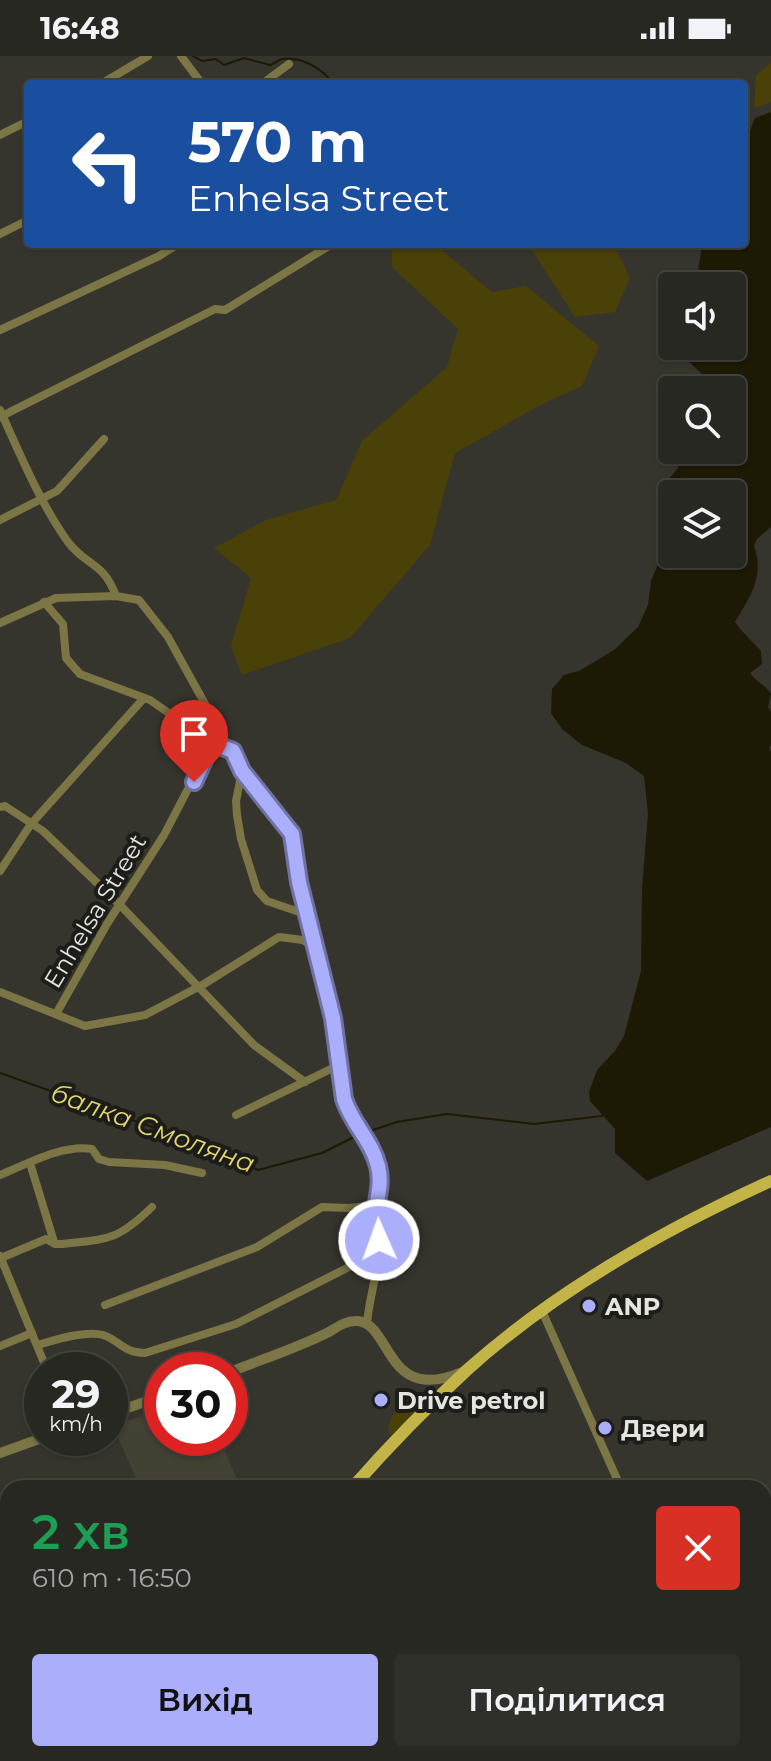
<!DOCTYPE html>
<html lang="uk">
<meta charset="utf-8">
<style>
:root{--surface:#282822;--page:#30302a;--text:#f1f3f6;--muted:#a5a6a5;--line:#444440;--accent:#abaffb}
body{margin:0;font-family:Montserrat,sans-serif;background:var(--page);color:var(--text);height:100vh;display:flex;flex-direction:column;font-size:30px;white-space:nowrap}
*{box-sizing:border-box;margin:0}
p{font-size:26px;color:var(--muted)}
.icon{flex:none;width:44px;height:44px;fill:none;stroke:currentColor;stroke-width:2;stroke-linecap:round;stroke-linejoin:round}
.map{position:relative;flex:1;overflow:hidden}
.drawer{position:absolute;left:0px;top:1424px;width:772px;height:282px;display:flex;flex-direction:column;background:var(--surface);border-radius:24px 24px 0 0;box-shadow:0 2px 6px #0004,0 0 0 2px var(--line)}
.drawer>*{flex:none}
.guide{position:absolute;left:24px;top:24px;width:724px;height:168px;border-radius:8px;box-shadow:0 2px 6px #0004,0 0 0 2px var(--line);background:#1a4fa0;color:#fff;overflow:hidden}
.controls{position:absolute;left:658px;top:216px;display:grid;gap:16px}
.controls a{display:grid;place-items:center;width:88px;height:88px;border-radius:8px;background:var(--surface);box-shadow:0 2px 6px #0004,0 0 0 2px var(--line);font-size:40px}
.speed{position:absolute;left:24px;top:1296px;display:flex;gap:16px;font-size:40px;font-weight:700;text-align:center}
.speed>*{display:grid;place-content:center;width:104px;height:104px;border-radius:50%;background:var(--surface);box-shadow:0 2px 6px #0004,0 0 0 2px var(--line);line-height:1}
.speed small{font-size:20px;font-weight:400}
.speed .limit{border:12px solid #d22;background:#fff;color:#111}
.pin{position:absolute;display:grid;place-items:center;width:68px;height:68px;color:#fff;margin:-82px -34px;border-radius:50% 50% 50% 0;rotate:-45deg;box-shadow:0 0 8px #0007}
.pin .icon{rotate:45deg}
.me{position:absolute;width:88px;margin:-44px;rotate:358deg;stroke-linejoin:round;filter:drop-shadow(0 0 6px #0008)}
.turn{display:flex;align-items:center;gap:28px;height:168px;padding:0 32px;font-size:36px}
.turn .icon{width:104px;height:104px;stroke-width:2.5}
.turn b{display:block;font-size:56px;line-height:68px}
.round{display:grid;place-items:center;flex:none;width:84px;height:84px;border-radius:8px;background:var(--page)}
.head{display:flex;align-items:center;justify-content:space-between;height:136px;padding:0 32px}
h1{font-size:48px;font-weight:600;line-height:60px;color:#1e9e55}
.action{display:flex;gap:16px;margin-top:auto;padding:16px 32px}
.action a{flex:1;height:92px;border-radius:8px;background:var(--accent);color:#111;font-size:32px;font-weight:600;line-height:92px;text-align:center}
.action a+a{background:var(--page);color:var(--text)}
.status{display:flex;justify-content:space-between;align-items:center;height:56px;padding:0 40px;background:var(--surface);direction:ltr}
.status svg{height:22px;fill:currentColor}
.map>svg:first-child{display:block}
</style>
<div class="status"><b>16:48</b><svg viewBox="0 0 49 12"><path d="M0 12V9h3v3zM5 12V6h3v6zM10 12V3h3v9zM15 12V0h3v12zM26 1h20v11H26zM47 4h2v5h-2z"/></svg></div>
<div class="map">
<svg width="771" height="1705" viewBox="0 0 771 1705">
<rect width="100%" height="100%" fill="#36352d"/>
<g fill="#434133">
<path d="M162 1353V1382H220L239 1429 232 1432H140L113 1370Z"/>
<path d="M175 1698H535L532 1705H171Z"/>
<path d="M545 1698H631L627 1705H544Z"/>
</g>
<g fill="#494107">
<path d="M771 7V46L754 52 756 19Z"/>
<path d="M392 188H434L492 236 526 230 599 290 582 330 546 346 455 397 430 489 350 582 242 619 231 590 251 522 214 492 266 464 336 444 362 385 447 311 458 273 392 211Z"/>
<path d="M528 188H613L630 222 615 256 575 261Z"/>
<path d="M428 1335 433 1337 391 1380C379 1362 412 1339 428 1335Z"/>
</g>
<path fill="#1c1904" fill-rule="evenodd" d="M771 56V471L757 483 754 490C765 520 750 541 735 566 742 576 752 585 761 595L762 608 750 617C756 626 765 628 771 638L768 651 771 656V689L769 692 771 696V1071L647 1125 615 1097V1073L590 1045 589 1036 597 1014 615 995 624 980 641 915 642 832 648 757 644 720 626 707 582 689 562 673 551 657 552 633 564 619 579 615 614 594 638 571 648 549 651 525 665 491 660 468 663 430 678 412V394H732V334H703V319L686 303 688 290H732V230H696L702 188H744V91L755 62ZM672 438H732V498H672Z"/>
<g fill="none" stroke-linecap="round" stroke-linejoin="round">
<g stroke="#1c1904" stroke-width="2">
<path d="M193 0 202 5 216 3 224 9 244 2 270 9C271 9 281 3 282 3 300 0 325 13 332 28"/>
<path d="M600 188H604"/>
<path d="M0 1017 169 1077 258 1114 322 1097 358 1079"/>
<path d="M364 1077 397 1066 447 1058 534 1068 602 1060"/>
</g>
<g stroke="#7c7545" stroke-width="8">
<path d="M181 0 202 28"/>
<path d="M101 28 148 0"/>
<path d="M262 28 289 8"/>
<path d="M0 79 28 65"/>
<path d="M0 178 28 164"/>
<path d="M0 274 159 200 178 188"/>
<path d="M0 354C20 398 40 447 68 486 87 511 103 505 116 540"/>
<path d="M0 361 215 253 225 254 332 188"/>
<path d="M0 464 57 435 104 383"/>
<path d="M44 546 63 568 66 602 80 618 150 644 212 687 233 695"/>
<path d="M0 567 56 542 116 540 139 544 168 581 242 715 292 778 299 826 333 962 344 1043C351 1067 372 1085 378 1109 382 1127 376 1141 376 1158 376 1175 379 1191 377 1208 375 1228 368 1248 367 1269"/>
<path d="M242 715 236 745 237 759 241 783 257 834 267 845 308 859"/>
<path d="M0 751 5 750 43 775 120 849 254 989 305 1026"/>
<path d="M0 815 31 768 144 642"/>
<path d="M0 936 85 970 145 959 204 928 279 881 303 884 316 893"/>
<path d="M56 958 107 868 164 779 212 687"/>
<path d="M236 1059 339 1009"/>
<path d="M30 1107 54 1186"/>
<path d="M0 1119C27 1108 63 1088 92 1093L99 1103 109 1106 165 1109 202 1117"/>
<path d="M0 1200 47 1314"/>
<path d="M1 1202 46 1183 55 1188H62C108 1183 117 1185 152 1151"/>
<path d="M105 1249 257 1191 322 1151 348 1152 377 1149"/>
<path d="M542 1255 621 1432"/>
<path d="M38 1289C54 1284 86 1274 103 1279 121 1285 121 1296 145 1297L236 1268 353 1209H377"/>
<path d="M0 1290 32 1277"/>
<path d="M0 1630 8 1626"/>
<path d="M535 1705 538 1698"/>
</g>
<g stroke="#7c7545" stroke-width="10">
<path d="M230 1316C263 1303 297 1292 329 1276 337 1271 347 1264 358 1265 392 1268 385 1349 462 1316"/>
<path d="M110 1358 162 1340"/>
<path d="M0 1397 42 1382"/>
<path d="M0 1638 8 1658"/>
<path d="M24 1698 27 1705"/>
</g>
<g stroke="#c3b448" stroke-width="12">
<path d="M352 1432C388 1391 427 1351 467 1314 556 1234 663 1174 771 1125"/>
<path d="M161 1705 165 1698"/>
</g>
</g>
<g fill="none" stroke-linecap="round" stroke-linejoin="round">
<defs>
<path id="route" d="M194 726 212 687 233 695 242 715 292 778 299 826 333 962 344 1043C352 1068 372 1085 378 1110 382 1126 378 1138 376 1153 375 1163 377 1174 379 1184"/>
</defs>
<use href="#route" stroke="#6f72a3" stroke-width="20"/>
<use href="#route" stroke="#abaffb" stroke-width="14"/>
</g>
<g fill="#abaffb" stroke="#1c1c19" stroke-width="3">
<circle cx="589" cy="1250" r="8"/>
<circle cx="381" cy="1344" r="8"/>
<circle cx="605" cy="1372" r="8"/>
</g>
<g text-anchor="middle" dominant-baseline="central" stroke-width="8" stroke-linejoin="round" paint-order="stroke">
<g font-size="24" fill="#e5e4df" stroke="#1c1c19">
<text transform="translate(95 855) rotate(-59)">Enhelsa Street</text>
</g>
<g font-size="24" font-weight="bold" fill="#e5e4df" stroke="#1c1c19" text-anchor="start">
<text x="605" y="1250">ANP</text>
<text x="397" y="1344">Drive petrol</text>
<text x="621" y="1372">Двери</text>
</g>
<g font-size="26" font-style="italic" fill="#e4d673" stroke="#1c1c19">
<text transform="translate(153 1072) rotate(20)">балка Смоляна</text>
</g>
</g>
</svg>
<div class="controls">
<a><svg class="icon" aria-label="sound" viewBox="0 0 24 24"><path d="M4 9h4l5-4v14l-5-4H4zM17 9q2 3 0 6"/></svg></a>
<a><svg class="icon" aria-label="search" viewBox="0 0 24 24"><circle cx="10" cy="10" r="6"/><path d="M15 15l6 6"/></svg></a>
<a><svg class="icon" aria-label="layers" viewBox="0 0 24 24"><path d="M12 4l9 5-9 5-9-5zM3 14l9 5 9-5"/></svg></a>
</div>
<div class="speed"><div>29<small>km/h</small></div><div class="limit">30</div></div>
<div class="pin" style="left:194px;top:726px;background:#d93025"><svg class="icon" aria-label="arrive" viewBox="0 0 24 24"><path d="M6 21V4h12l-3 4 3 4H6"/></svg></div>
<svg class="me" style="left:379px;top:1184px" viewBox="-20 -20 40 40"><circle r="17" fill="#abaffb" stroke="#fff" stroke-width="3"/><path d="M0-11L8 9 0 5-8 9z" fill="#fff"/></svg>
<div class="guide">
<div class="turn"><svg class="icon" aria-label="left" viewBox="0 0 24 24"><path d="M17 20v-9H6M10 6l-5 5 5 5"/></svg><div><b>570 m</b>Enhelsa Street</div></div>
</div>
<section class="drawer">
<div class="head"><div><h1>2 хв</h1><p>610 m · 16:50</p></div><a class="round" style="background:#d93025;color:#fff"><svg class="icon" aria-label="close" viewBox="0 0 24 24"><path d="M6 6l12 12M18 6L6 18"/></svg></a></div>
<div class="action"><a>Вихід</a><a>Поділитися</a></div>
</section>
</div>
